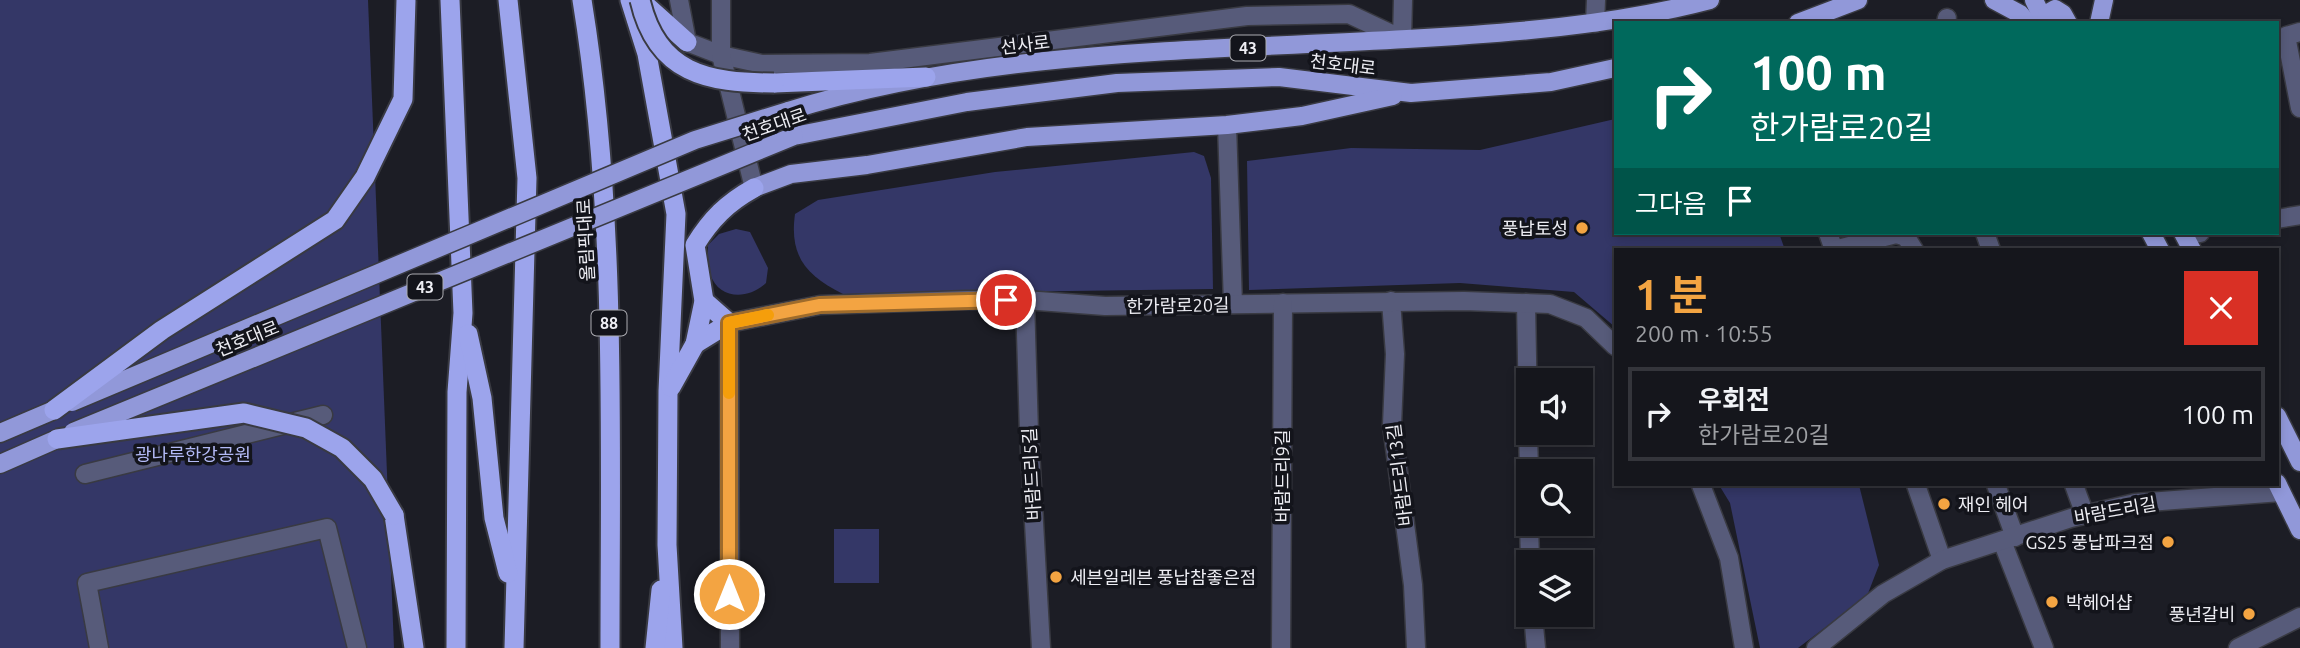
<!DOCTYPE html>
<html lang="ko">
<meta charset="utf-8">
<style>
:root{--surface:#15161c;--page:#1e1f25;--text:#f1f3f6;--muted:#9d9fa3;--line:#34353b;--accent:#f3a442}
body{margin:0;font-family:Ubuntu,"Noto Sans KR",sans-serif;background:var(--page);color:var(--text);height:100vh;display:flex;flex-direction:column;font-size:26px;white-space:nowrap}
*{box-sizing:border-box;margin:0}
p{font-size:23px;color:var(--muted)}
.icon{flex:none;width:38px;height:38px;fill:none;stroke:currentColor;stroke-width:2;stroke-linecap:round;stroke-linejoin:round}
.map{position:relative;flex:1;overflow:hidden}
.drawer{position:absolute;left:1614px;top:248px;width:665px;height:238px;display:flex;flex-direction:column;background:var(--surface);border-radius:0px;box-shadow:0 4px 10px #0003,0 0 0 2px var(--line)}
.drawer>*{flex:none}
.top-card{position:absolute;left:1614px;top:21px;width:665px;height:214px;border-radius:0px;box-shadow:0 4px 10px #0003,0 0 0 2px var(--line);background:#00695c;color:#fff;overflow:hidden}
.buttons{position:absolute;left:1516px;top:368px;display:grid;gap:14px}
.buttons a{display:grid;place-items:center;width:77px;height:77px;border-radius:0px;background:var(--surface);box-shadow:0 4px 10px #0003,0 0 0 2px var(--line);font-size:35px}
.pin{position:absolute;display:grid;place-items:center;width:60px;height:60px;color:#fff;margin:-30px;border:4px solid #fff;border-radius:50%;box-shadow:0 2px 7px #0007}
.me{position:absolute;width:77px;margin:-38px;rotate:0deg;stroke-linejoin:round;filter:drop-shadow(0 0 5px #0008)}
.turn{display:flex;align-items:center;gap:24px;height:147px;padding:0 21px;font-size:32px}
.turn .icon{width:91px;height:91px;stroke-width:2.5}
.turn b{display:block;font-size:49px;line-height:60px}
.then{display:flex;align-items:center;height:66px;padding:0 21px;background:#0003;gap:14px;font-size:26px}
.round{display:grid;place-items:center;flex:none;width:74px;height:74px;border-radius:0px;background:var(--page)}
.overview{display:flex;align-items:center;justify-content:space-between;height:119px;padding:0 21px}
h1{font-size:42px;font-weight:700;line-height:52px;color:var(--accent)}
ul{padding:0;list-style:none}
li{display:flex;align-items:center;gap:21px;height:94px;margin:0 14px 10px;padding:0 7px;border:4px solid var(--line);border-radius:0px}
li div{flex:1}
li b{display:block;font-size:26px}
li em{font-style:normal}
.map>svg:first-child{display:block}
</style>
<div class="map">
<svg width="2300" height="648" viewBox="0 0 2300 648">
<rect width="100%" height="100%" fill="#1c1d25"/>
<g fill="#343767">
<path d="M0 0H368L394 648H0Z"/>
<path d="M1615 119V233H1779L1785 250H1615V327L1574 292 1460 283 1249 290 1247 161 1351 148 1480 150Z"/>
<path d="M1194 152 1204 156 1211 178 1213 289 843 294C807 276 789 257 795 214L818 200 995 172Z"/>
<path d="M736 229 750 232 768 268 766 283C748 300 719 300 710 274 707 266 708 253 708 245L719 234Z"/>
<path d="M1719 485H1859L1879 565 1867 596 1798 648H1760L1730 503Z"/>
<rect x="834" y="529" width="45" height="54"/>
</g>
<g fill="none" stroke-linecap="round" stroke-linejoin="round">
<defs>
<g id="minor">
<path d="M679 0 687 42 721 55 762 64 870 63 1247 16 1349 14 1402 39 1403 0"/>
<path d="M721 0V55L754 188"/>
<path d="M1595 23 1596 0"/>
<path d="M1946 23 1947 18"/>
<path d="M2300 32 2286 36 2300 108"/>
<path d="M1227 125 1233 304"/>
<path d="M2277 219 2300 215"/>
<path d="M1828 233 1834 250"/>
<path d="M1985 233 1991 250"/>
<path d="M2185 236 2200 233"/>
<path d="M1834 250 1896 234 1906 237 1914 250"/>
<path d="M1025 300 1029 433 1041 648"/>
<path d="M1391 301 1395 354 1392 425 1413 585 1416 648"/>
<path d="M1526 303 1528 413"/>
<path d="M729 323 820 305 967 300H1025L1105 306 1464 301 1550 304 1586 318 1615 346"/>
<path d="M1528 432 1529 471"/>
<path d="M85 474 323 415"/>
<path d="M1701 485 1729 558 1744 648"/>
<path d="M1916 485 1942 560"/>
<path d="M1996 485 2015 537"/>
<path d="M2074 485 2085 515"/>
<path d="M1529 523 1530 562"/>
<path d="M2002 541 2044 648"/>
<path d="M1533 614 1536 648"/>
<path d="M99 648 87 583 327 528 357 648"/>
<path d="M1281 648 1283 303"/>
<path d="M1816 648 1883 594 1942 560 2071 518 2135 503 2281 492"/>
<path d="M2238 648 2300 617"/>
</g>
<path id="tertiary" d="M729 323 730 648"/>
<g id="primary">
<path d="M1994 0 2020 14 2028 23"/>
<path d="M2034 0 2045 23"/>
<path d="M2045 22 2048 13 2055 9 2063 14 2068 23"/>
<path d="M1798 23 1858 0"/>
<path d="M2099 23 2104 0"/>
<path d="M788 111C985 49 1203 51 1407 39 1509 33 1611 26 1710 0"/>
<path d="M794 136 967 102 1117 83 1279 77 1411 93 1551 82 1615 68"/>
<path d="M754 188 791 174 867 165 1027 137 1227 125 1302 116 1393 96"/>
<path d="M2151 233 2160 250"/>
<path d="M2183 233 2192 250"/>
<path d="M2277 416 2300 462"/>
<path d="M0 433 54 410"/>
<path d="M0 464 57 439"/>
<path d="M2277 483 2300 530"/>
</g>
<g id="trunk">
<path d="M450 0 463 313 457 392 456 648"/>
<path d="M508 0 527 178 514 648"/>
<path d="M582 0C617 214 610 432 610 648"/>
<path d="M630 0 647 54 676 214 668 391 667 545 673 648"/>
<path d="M640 0 687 42"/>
<path d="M774 83 926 77"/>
<path d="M468 334 482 398 494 518 508 573"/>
<path d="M695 344 729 323 704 301"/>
<path d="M671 387 695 344 704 301 695 245C711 219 727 203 754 188"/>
<path d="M394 515 414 648"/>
<path d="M655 648 661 590"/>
</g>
</defs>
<use href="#minor" stroke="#393a42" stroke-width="21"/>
<use href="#tertiary" stroke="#393a42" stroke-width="21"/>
<use href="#primary" stroke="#393a42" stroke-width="21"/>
<use href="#trunk" stroke="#393a42" stroke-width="23"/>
<use href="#minor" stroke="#575b7a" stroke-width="18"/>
<use href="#tertiary" stroke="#575b7a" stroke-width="18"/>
<use href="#primary" stroke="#9198d9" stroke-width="18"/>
<use href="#trunk" stroke="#9ca4ec" stroke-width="19"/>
<defs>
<g id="primary-bridge">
<path d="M72 402 695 140 788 111"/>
<path d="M73 432 794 136"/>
</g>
<g id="trunk-bridge">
<path d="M640 0C657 74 708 83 774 83"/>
<path d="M54 410 162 330 335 220 365 177 403 99 406 0"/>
<path d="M57 439 244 413 306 428 342 448 373 479 394 515"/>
</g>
</defs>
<use href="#primary-bridge" stroke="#393a42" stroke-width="21" stroke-linecap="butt"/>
<use href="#trunk-bridge" stroke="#393a42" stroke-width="23" stroke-linecap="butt"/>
<use href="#primary-bridge" stroke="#9198d9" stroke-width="18"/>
<use href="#trunk-bridge" stroke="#9ca4ec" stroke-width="19"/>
</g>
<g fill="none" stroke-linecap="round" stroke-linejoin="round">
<defs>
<path id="route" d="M729 594V323L820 305 1006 300"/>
</defs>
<use href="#route" stroke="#9e6b2b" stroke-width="18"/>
<use href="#route" stroke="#f3a442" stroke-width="12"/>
<path stroke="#f59e0b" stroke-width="12" d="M729 393V323L768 315"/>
</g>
<g fill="#f3a442" stroke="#13141b" stroke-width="2.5">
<circle cx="1582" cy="228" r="7"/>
<circle cx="1944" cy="504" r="7"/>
<circle cx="2168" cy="542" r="7"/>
<circle cx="1056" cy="577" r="7"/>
<circle cx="2052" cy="602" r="7"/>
<circle cx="2249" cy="614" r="7"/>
</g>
<g text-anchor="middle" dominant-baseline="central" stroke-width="7" stroke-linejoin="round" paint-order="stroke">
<g fill="#13141b" stroke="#acacb2" stroke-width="2">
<rect x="1230.5" y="35.5" width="35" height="25" rx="5"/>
<rect x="407.5" y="274.5" width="35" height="25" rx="5"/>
<rect x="591.5" y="310.5" width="35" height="25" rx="5"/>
</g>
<g font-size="16" font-weight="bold" fill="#ededf3">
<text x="1248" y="48">43</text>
<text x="425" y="287">43</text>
<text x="609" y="323">88</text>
</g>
<g font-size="18" fill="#ededf3" stroke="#13141b">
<text transform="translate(1025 44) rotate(-7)">선사로</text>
<text transform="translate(1343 64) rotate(7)">천호대로</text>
<text transform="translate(774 124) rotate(-19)">천호대로</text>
<text transform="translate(585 240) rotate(-93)">올림픽대로</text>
<text transform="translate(1178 305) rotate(-1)">한가람로20길</text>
<text transform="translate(247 338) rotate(-22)">천호대로</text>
<text transform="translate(1031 474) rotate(-93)">바람드리5길</text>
<text transform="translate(1399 475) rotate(-97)">바람드리13길</text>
<text transform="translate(1282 476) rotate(-90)">바람드리9길</text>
<text transform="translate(2115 510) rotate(-10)">바람드리길</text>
</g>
<g font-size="18" fill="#ededf3" stroke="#13141b" text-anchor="end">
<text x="1568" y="228">풍납토성</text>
<text x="1958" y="504" text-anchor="start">재인 헤어</text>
<text x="2154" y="542">GS25 풍납파크점</text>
<text x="1070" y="577" text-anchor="start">세븐일레븐 풍납참좋은점</text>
<text x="2066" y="602" text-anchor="start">박헤어샵</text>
<text x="2235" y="614">풍년갈비</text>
</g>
<g font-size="18" fill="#b3baf6" stroke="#13141b">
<text x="193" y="454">광나루한강공원</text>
</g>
</g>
</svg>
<div class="buttons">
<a><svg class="icon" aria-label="sound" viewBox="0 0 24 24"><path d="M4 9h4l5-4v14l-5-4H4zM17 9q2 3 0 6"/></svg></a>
<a><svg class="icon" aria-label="search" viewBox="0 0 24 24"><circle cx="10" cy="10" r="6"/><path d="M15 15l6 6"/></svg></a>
<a><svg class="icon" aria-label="layers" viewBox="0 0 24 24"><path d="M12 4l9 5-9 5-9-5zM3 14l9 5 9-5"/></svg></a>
</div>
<div class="pin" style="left:1006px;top:300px;background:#d93025"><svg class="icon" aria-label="arrive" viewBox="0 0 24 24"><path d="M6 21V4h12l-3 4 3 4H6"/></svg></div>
<svg class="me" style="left:729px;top:594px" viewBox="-20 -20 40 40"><circle r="17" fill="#f3a442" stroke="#fff" stroke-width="3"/><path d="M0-11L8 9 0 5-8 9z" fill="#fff"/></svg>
<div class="top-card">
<div class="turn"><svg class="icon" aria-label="right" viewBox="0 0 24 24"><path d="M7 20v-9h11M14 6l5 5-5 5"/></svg><div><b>100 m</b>한가람로20길</div></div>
<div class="then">그다음<svg class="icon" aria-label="arrive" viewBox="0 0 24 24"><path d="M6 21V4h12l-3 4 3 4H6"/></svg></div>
</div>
<section class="drawer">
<div class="overview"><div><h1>1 분</h1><p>200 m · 10:55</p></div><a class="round" style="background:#d93025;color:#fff"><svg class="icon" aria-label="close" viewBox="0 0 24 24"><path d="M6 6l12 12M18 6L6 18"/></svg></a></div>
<ul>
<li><svg class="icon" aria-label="right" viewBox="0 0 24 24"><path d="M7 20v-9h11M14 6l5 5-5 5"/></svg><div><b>우회전</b><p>한가람로20길</p></div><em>100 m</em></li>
</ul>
</section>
</div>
